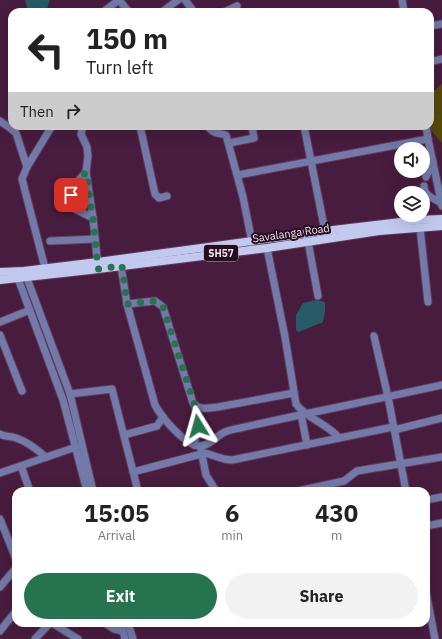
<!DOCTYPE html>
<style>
:root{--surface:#fff;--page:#f2f2f2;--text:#222;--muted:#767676;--accent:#25744f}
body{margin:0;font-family:"IBM Plex Sans",sans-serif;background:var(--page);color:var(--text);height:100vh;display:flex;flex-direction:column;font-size:15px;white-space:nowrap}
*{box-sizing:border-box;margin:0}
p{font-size:13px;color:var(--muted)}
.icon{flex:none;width:22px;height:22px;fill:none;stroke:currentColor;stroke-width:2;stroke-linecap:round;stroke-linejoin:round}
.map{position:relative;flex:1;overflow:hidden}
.sheet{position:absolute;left:12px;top:487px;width:418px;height:140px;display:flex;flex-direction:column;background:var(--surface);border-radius:12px;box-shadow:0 4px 16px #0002}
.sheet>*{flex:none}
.guide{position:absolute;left:8px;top:8px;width:426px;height:122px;border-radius:12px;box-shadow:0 4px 16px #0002;background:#fff;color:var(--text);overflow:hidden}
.controls{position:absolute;left:394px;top:142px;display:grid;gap:8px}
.controls a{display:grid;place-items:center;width:36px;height:36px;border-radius:50%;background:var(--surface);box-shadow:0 4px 16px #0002;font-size:20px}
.pin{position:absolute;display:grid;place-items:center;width:34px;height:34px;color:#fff;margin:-17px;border-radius:8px;box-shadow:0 2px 6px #0006}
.me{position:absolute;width:44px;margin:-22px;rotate:352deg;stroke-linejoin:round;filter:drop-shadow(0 0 3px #0008)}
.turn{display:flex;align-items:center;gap:14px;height:84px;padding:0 12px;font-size:18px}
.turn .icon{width:52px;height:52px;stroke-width:2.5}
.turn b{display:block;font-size:28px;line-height:34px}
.then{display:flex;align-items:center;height:38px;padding:0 12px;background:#0003;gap:8px;font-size:15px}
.eta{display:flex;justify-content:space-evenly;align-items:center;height:68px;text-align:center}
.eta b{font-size:24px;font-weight:700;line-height:28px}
.button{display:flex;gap:8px;margin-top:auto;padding:8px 12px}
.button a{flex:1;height:46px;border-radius:24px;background:var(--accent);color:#fff;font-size:16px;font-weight:700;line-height:46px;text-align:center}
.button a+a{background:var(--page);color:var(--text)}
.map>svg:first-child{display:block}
</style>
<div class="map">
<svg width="442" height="639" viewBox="0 0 442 639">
<rect width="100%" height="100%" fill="#481c3f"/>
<path fill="#55480a" d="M442 84V143L427 126H430V94Z"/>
<g fill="#265b67">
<path d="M25 0H50L46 12H28Z"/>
<path d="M316 300 325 302V312L323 322 299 332 296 330V315L303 303Z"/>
</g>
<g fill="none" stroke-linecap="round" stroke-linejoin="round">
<defs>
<g id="minor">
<path d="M119 0 129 12"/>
<path d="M185 0 194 12"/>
<path d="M402 0 404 12"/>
<path d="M103 12 119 0"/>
<path d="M162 12 178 0"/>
<path d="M224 12 237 6"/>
<path d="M430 26 442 24"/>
<path d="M430 62 442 59"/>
<path d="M0 121 10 128 16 133 27 167"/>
<path d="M83 126 81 134 87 147 88 156 86 172 93 218 98 267"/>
<path d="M140 126 155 194 159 198 167 196"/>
<path d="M208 126C212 134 219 133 226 135L243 197 252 242"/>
<path d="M304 126 326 236"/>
<path d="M426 126 428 139"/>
<path d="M230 143 254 138 252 126"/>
<path d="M238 175 428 139 442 206"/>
<path d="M426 177 433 162"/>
<path d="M424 186C423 195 434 199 442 203"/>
<path d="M71 195 79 180 86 172"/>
<path d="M75 209 93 218"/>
<path d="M420 228 428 302"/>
<path d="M50 241 95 239"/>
<path d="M308 241 318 296"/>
<path d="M267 248 285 337 296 404C307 419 328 424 339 438"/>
<path d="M121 266 127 304 155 405C162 418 184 444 199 446 210 446 216 436 225 432 229 430 235 429 240 428 307 413 375 400 442 385"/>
<path d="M45 268 22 179 27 167 52 126"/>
<path d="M16 273 63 400 87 491"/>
<path d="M25 273 70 394 93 491"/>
<path d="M127 304 155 301 163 307 193 403C200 411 209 408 218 407L294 393"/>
<path d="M0 322 30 310"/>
<path d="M0 335 22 391"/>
<path d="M374 336 388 397 406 491"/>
<path d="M70 394 112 389 138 491"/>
<path d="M301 414 307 445"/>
<path d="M394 430 442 418"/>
<path d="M0 434C5 437 10 436 16 438 28 442 36 449 46 457"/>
<path d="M124 435 157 426 163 417"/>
<path d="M194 445 198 426 195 406"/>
<path d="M201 450 206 475 216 491"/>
<path d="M21 466 30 491"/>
<path d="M133 472 205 453 224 459 232 460 393 427"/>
<path d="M0 473 76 447"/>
<path d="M298 491 344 481 357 471 442 457"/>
<path d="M426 500 442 497"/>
<path d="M0 519 16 559"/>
<path d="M426 526 442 523"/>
<path d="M0 587 16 568"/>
<path d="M426 592 435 639"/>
<path d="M52 623 78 639"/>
<path d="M105 623 114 629 122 631"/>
<path d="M121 623 125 639"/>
<path d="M128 623 133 639"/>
<path d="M0 631 16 611"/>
<path d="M35 639 50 623"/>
</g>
<g id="major">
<path d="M0 272 24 271 98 262 325 231 418 220 442 219"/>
<path d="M0 280 90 270 267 248 379 231 442 226"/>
</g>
</defs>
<use href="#minor" stroke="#653b5c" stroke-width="9"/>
<use href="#major" stroke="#653b5c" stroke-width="10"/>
<use href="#minor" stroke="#717aa8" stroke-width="7"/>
<use href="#major" stroke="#c1c9ef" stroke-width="8"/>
</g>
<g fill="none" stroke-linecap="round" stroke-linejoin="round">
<path stroke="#25744f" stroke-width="7" stroke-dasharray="0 12.6" d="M71 195 79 180 86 172 93 218 98 269 122 266 127 304 155 301 163 307 195 406 198 426"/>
</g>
<g text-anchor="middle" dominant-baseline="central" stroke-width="4" stroke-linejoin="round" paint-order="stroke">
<rect fill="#230f1e" stroke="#baa0b3" stroke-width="1" x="204" y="245" width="34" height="16" rx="3"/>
<g font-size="10" font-weight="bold" fill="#fbdef3">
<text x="221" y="253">SH57</text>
</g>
<g font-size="11" fill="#fbdef3" stroke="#230f1e">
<text transform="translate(291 233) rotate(-8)">Savalanga Road</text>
</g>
</g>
</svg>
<div class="controls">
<a><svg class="icon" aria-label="sound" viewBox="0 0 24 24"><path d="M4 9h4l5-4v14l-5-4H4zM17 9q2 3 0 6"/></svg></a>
<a><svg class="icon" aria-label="layers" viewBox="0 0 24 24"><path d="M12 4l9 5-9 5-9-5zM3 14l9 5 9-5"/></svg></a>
</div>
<div class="pin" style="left:71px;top:195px;background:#d93025"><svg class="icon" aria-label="arrive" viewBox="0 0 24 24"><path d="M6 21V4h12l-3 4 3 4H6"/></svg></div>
<svg class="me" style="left:198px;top:426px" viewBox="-20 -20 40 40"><path d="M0-17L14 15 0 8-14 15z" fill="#25744f" stroke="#fff" stroke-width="4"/></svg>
<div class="guide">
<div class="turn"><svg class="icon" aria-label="left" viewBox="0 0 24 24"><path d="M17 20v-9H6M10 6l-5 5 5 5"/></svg><div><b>150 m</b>Turn left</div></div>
<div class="then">Then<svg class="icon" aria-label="right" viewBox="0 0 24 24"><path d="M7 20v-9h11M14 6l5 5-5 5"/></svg></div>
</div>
<section class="sheet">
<div class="eta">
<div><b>15:05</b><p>Arrival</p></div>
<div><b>6</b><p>min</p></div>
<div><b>430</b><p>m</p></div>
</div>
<div class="button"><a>Exit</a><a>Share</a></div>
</section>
</div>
